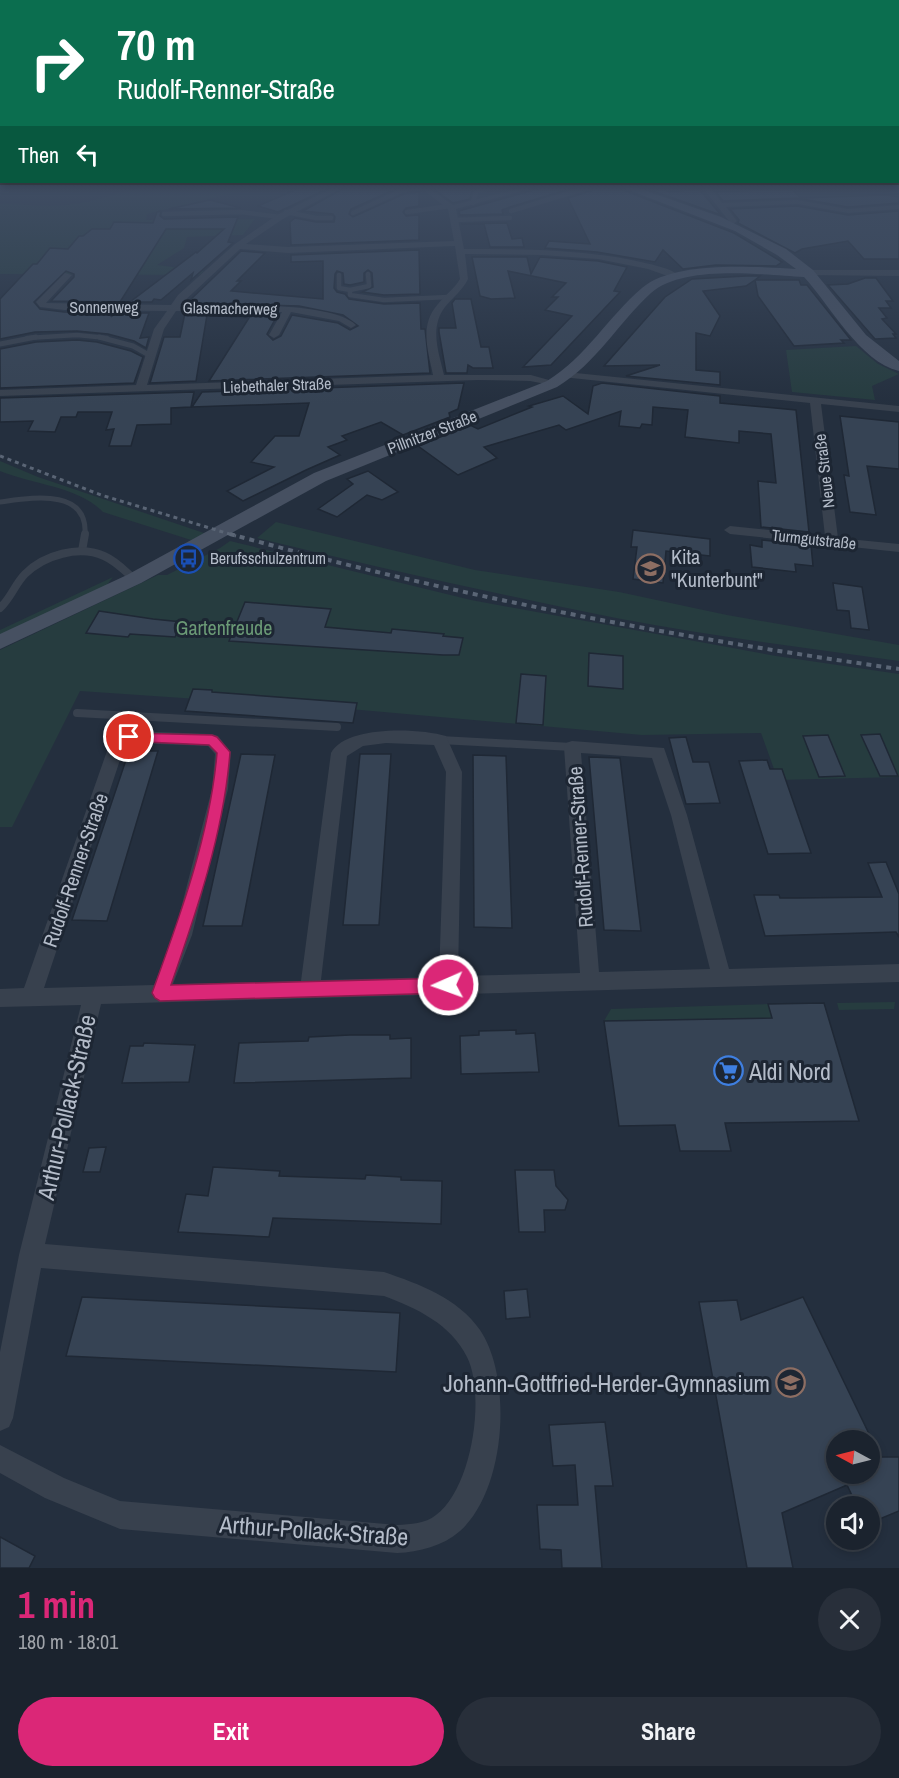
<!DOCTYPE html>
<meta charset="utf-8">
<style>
:root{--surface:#1b232e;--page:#282f3a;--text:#f1f3f6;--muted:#a0a4aa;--line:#39404a;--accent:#db2777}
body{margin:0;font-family:"Archivo Narrow",sans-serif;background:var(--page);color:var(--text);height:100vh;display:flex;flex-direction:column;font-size:22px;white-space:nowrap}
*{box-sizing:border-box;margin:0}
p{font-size:20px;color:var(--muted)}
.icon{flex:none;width:33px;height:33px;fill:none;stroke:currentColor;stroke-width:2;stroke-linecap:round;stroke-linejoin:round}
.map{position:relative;height:1568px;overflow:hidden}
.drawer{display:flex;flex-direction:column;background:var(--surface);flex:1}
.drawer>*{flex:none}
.guide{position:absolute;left:0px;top:0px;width:900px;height:183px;box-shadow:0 3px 9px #0003,0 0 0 2px var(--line);background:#0b6e4f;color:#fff;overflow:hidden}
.needle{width:39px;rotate:277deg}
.buttons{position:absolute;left:826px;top:1430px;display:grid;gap:12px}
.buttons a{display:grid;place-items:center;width:54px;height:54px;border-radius:50%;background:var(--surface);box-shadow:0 3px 9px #0003,0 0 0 2px var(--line);font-size:30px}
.pin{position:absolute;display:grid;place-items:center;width:51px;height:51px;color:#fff;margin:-26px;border:3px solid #fff;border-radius:50%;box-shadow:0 2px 6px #0007}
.me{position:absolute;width:66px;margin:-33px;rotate:268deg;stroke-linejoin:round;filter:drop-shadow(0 0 4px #0008)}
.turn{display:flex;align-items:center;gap:21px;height:126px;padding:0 18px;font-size:27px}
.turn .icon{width:78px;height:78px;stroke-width:2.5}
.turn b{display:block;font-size:42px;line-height:51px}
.then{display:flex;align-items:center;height:57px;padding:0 18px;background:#0003;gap:12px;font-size:22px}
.round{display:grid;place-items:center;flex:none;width:63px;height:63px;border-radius:32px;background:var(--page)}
.head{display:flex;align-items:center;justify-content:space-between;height:102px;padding:0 18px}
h1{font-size:36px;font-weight:800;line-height:45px;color:var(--accent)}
.primary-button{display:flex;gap:12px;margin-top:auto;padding:12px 18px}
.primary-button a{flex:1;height:69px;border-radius:36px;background:var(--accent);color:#fff;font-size:24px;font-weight:800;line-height:69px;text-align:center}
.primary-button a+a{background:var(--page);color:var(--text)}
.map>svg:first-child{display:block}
</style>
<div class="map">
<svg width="899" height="1568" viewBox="0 0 899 1568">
<rect width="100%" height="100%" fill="#242f3e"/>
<g fill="#263c3f">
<path d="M149 187H257L147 214 146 220 255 219 243 235 187 237 184 248 157 265 204 271 199 275 0 274V204C22 204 45 207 66 205 95 203 121 190 149 187Z"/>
<path d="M856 346 878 364 899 374 872 386 875 400 792 392 786 350Z"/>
<path d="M0 461 38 477 207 534 191 540 103 512C80 487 31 484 0 471Z"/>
<path d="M276 522 475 570 619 592 727 615 899 645V661C805 648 710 636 616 618 496 594 376 567 257 538Z"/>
<path d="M230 541 471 600 776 656 899 674V777L778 780 761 733 642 735 361 710 80 691 12 827H0V650L158 575H167L220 548Z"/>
<path d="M113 577 106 586 0 635V630Z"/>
<path d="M895 1002 894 1009 839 1010 837 1003Z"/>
<path d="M768 1004 772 1018 604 1021 611 1009Z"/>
</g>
<g fill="#364354" stroke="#1f2835" stroke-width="1.5">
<path d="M302 187H331L278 212 258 206Z"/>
<path d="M346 187H400L351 209 349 214 353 217 404 194 419 192V206L406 208 403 212 406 216 419 215V240L291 245 290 222 295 218 316 222H334L335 217 333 214 303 211Z"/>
<path d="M434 187H478L472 189 470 199 453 203 434 189Z"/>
<path d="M538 187H576L510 207 502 210 503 214 460 215 459 211 537 189Z"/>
<path d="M594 187H619L620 189 734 233 782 262 776 266 716 265 683 269 663 250 655 262 597 252 545 248 549 241 590 244 568 198 591 191Z"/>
<path d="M660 188 669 192 699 189 721 215 653 191Z"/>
<path d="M791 189 801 198 887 195 899 197V203L848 207 797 198 723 201 716 192Z"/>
<path d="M210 200 241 208 169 209Z"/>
<path d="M797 206 848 215 899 211V259H864L848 241 802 249 795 253 738 223 739 220 730 209Z"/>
<path d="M161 211 160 216 164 219 238 217 228 242 233 243 191 280 193 273 161 300 154 299 152 302H130L196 252 197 253 224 229H166L120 302 51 301 74 277V274L66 271 34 302 40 309 64 312 113 313 111 317 116 313H149L140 338 149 337 146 348 134 341 108 334 77 331 35 332 0 339V299L33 264H37L50 248 68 249 79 236H83L92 229H110L114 222 153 223 157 212Z"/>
<path d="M507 223 512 239 522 238 524 247H490L484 224H461Z"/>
<path d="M419 250 420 294 384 295 362 292 373 287 372 273 368 270 364 273V282L350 285 344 284 343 273 337 271 335 274 334 288 337 292 345 294 349 299 384 304 420 303 421 329H425L430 373 209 381 249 318 207 315 196 381 150 383 164 337H180L185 313 278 314 267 334 273 340 281 336 292 315 338 323 350 330 358 326 343 315 299 306 187 303 241 251 265 253 237 281H241L231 291 323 299V261L291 262V255Z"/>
<path d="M472 257H527L531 274 540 257 598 261 627 267 614 291 620 292 551 365 523 367 572 316 545 310 558 297H552L566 283 508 271 515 298 491 299 480 296Z"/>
<path d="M746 276H760L755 280H799L801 285H807L851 340H841L844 343 794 346 758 296 755 280 746 286 703 291 720 316 710 336 696 333V370L720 372V385L626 376 660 365 604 366 665 297 692 279Z"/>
<path d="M865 278H876L893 301H886L891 308H879L887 318 882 319 896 334H893L896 338 875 339 828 285 848 284Z"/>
<path d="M455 299H471L481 347H489L493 368H473L468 365 467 373H446L439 332V328H456L452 303Z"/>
<path d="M77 340 97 342 131 351 143 357 134 383 0 388V349L36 342Z"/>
<path d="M464 383 458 409 449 413 450 417 403 435 381 422 342 436 347 440 328 447 340 455 306 470 243 501 227 491 274 467 251 462 275 436H299L309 403 192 407 202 392Z"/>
<path d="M602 383 720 396V403L796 410 809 532 761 527 758 481 776 483 771 434 739 431V443L685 437 688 410 653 407 652 425 642 424 640 428 619 426 621 411 566 430 559 425 484 447 497 458 458 475 418 446 470 425 478 429 532 407 529 406 563 396 588 414 593 386Z"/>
<path d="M194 392 191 407 171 408V424L137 425 131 446H109L114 429 106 430 112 412H78L76 417H61L55 432 28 431 33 421 0 422V398Z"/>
<path d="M840 416 899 422V469L867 466 876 515 850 512 844 475 849 476Z"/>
<path d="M368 471 398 492 382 500 367 495 337 517 318 509 353 484 347 479Z"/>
<path d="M633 530 710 539V556L666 551 663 583 633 579 637 547H631Z"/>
<path d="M762 540 811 545 813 566 795 564 796 572 752 567 750 545 762 547Z"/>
<path d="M833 583 862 587 869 630 851 628 849 611 837 610Z"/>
<path d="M245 602 331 609 325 627 391 633 392 629 444 634 443 636 463 638 459 655H443L229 641Z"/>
<path d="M99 611 153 619 182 622 175 637 130 634 128 637 86 633Z"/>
<path d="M589 653 623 656V689L588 686Z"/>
<path d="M521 674 546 676 543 725 516 723Z"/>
<path d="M193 689 212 690V692L357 703 353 723 185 711Z"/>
<path d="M880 734 898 776H880L861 735Z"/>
<path d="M828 735 845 776 819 777 803 736Z"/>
<path d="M686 737 693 762H709L720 803 686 804 669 738Z"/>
<path d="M129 751H158L107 921 72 920Z"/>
<path d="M241 754 275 755 242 926H203Z"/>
<path d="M360 754H391L379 925H343Z"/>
<path d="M473 755 506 756 512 928 474 927Z"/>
<path d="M589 757 620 758 641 931 604 930Z"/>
<path d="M767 760 770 769H782L811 853 768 854 739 761Z"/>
<path d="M886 862 899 894V937L896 932 765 936 754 895H779L780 898H798L882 897 868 863Z"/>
<path d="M824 1003 859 1121 725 1123 731 1151H680L675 1125 619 1126 604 1021 772 1018 768 1004Z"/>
<path d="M516 1030V1034L535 1033 539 1072 461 1074 460 1036 479 1035V1031Z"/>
<path d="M350 1035H390V1039L411 1038V1078L234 1083 239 1043 308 1041 309 1037Z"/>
<path d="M144 1043 195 1045 189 1082 122 1083 130 1046H143Z"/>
<path d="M106 1147 100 1172H83L89 1148Z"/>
<path d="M213 1167 280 1171 279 1176 365 1179 366 1175 401 1177V1180L442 1181 441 1224 273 1218 269 1237 178 1232 186 1194 208 1196Z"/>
<path d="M515 1170H554L556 1186 568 1200 565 1210H544L545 1232H519Z"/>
<path d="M527 1289 530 1317 506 1319 504 1291Z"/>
<path d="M82 1297 400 1313 396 1372 66 1356Z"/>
<path d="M803 1297 872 1440H837V1473H870V1457H899V1511L870 1523V1506H857L847 1485 782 1513 793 1568H747L699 1302 737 1300 741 1320Z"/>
<path d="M605 1422 613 1486H595L602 1568H562L561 1550 540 1549 537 1505H578L575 1465 553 1466 549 1425Z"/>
<path d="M0 1537 35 1556 29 1568H0Z"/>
</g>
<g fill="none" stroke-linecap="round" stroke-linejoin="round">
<g stroke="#38414e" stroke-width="4.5">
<path d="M473 203 476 192 490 187"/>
<path d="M511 211 590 187"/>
<path d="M286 212 316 218H331"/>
<path d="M407 212 450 206"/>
<path d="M353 213 403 190 421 187"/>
<path d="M164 214 241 212 280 217"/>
<path d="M454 220 510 218"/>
<path d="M339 275V288L350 290 369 286 368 274"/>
<path d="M350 290V295L384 300 448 297"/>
<path d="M27 338 77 335 107 338"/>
</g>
<g stroke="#38414e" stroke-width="5">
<path d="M99 337 133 346 149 355"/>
<path d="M0 344 36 337"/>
<path d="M0 502C31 498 89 487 85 536"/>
</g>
<g stroke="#38414e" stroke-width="8">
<path d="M82 551 85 534"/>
<path d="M0 608C11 598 15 584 25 574 44 555 79 545 104 556 116 561 125 571 134 579"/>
<path d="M77 713 337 727"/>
<path d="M129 737 138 716"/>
<path d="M440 740 572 747"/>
</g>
<g fill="#38414e" fill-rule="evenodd">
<path d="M335 187H344L283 219 246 244 288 247 454 241 448 209 420 187H427L453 205 526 187H536L456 209 464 249C523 249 583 249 641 262 654 265 670 268 680 276L676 279 648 269 598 259 542 255 465 254 468 279C463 290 453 297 445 307 429 328 439 353 444 375H531L556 382V386L530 381 478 380 0 396V390L136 385 154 329 167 311 64 310 40 307 36 302 65 273 72 275 46 303 171 305 178 295 235 244 277 215ZM455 246 460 279C455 288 445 295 438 304 419 325 428 350 433 375L147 385 164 329 176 311 282 312 269 335 274 338 279 335 291 312 339 321 351 328 356 325C330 300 218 306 180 305L240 249 288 253Z"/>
<path d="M702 187H710L722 203 797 200 848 209 899 205V209L848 213 797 204 726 207 737 221 729 228 725 226 729 221Z"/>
<path d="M808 270H899V276L805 275 804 273Z"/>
<path d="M566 372 899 406V412L821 404 838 538 899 544V552L730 534 724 530 730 526 825 536 810 403 562 377 561 375Z"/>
<path d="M129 731 212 734 218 736 231 752 228 789 192 935 173 984 301 981 331 753C346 725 419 728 446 736L462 772 458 976 580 973 564 747 566 743 572 741 664 748 687 815 729 969 899 964V982L101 1004 45 1244 384 1272C419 1284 458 1298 480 1330 513 1379 506 1490 460 1531 443 1546 419 1552 397 1553L120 1529 45 1498 0 1473V1445L64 1478 120 1501 397 1525C411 1524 425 1524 436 1515 472 1489 486 1395 467 1357 451 1324 416 1308 384 1296L41 1268 13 1418 9 1427 0 1431V1352L19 1255 81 1005 0 1007V989L24 988 107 751 123 733ZM133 743 208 746 215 754 212 789 174 935 154 985 44 988 122 754ZM386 743 434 745 446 772 439 977 321 980 347 756 363 746ZM581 753 652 758 671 815 710 969 599 972Z"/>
</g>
<path fill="#465061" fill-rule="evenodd" d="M621 187H635L721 217 786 249 813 270 866 335 899 361V371C860 362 830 305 804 277 763 275 684 264 651 293 618 323 597 363 557 387L326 481 141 583 0 649V634L127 575 314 473 547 381C586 357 608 317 642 288 675 260 755 267 796 269L777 255 735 231Z"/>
<path stroke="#5a6575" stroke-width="3" stroke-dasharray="4 4" stroke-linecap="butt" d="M0 456 101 495 236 536"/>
<path stroke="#5a6575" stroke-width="4" stroke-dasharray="5 5" stroke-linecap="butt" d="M230 534C450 595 673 637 899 669"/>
</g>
<linearGradient id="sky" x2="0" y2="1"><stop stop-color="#141a22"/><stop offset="0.46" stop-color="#3f4d63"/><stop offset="1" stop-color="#3f4d63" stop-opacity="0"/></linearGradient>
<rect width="899" height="406" fill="url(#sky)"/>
<path fill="#db2777" stroke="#8e194d" stroke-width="1.5" d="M129 733 212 735 217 737 230 752C224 832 197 910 171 985L448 978 454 980 456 985 454 991 448 993 160 1001 155 998 152 993C180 916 210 835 217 753L209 745 125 741 123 737 125 734Z"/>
<defs>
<symbol id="bus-ring" viewBox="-11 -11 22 22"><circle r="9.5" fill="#1d2633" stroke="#1a4fb4" stroke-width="1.5"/><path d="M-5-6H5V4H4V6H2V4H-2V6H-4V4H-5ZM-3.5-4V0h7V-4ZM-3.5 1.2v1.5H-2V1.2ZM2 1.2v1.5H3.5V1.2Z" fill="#1a4fb4"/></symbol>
<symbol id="school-ring" viewBox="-11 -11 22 22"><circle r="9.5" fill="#1d2633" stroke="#8d6e63" stroke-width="1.5"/><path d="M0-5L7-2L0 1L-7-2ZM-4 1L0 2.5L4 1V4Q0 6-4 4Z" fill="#8d6e63"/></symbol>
<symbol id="supermarket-ring" viewBox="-11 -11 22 22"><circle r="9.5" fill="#1d2633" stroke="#3f7fe0" stroke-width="1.5"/><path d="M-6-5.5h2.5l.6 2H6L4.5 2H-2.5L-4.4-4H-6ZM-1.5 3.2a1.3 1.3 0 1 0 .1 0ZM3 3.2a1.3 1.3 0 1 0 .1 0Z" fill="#3f7fe0"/></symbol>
</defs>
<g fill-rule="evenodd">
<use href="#bus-ring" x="172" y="542" width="33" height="33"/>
<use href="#school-ring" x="634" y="552" width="33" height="33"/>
<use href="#supermarket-ring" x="712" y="1054" width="33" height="33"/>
<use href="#school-ring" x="774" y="1366" width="33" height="33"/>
</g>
<g text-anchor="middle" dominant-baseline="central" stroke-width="6" stroke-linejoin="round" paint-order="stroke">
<g font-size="16" fill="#b4bcc9" stroke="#1d2633">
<text x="104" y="307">Sonnenweg</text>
<text transform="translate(230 308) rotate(1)">Glasmacherweg</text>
<text transform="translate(277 385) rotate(-2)">Liebethaler Straße</text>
<text transform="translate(432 432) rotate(-21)">Pillnitzer Straße</text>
<text transform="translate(824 471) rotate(-97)">Neue Straße</text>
<text transform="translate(814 539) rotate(6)">Turmgutstraße</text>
</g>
<g font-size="16" fill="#b4bcc9" stroke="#1d2633" text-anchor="start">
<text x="210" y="558">Berufsschulzentrum</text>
</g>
<g font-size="20" fill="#b4bcc9" stroke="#1d2633" text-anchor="start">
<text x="671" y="556">Kita<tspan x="671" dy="23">"Kunterbunt"</tspan></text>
</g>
<g font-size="20" fill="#6b9a76" stroke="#1d2633">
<text x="224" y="627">Gartenfreude</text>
</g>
<g font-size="20" fill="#b4bcc9" stroke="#1d2633">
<text transform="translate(580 847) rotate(-94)">Rudolf-Renner-Straße</text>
<text transform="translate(75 870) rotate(-71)">Rudolf-Renner-Straße</text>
</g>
<g font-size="24" fill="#b4bcc9" stroke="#1d2633" text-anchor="start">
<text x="749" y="1071">Aldi Nord</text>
<text x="770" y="1383" text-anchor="end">Johann-Gottfried-Herder-Gymnasium</text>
</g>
<g font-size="24" fill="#b4bcc9" stroke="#1d2633">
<text transform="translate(66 1107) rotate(-77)">Arthur-Pollack-Straße</text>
<text transform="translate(314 1530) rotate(4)">Arthur-Pollack-Straße</text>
</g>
</g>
</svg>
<div class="buttons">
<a><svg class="needle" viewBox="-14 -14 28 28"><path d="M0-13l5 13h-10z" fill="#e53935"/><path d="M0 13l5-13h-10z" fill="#a0a4aa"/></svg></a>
<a><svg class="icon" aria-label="sound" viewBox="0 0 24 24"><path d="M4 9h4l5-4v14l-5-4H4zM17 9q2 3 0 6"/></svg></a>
</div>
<div class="pin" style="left:129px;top:737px;background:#d93025"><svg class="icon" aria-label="arrive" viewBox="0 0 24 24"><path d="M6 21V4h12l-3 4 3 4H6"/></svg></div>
<svg class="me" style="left:448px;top:985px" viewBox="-20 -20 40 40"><circle r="17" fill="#db2777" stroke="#fff" stroke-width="3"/><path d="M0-11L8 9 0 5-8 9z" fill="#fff"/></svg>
<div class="guide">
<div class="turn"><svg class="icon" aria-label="right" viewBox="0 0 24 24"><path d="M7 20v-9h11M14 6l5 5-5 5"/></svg><div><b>70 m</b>Rudolf-Renner-Straße</div></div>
<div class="then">Then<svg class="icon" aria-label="left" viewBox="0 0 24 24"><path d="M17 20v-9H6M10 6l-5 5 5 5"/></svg></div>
</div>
</div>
<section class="drawer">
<div class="head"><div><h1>1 min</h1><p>180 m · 18:01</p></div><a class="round"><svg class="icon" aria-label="close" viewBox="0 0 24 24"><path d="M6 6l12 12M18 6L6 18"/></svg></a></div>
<div class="primary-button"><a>Exit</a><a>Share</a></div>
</section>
